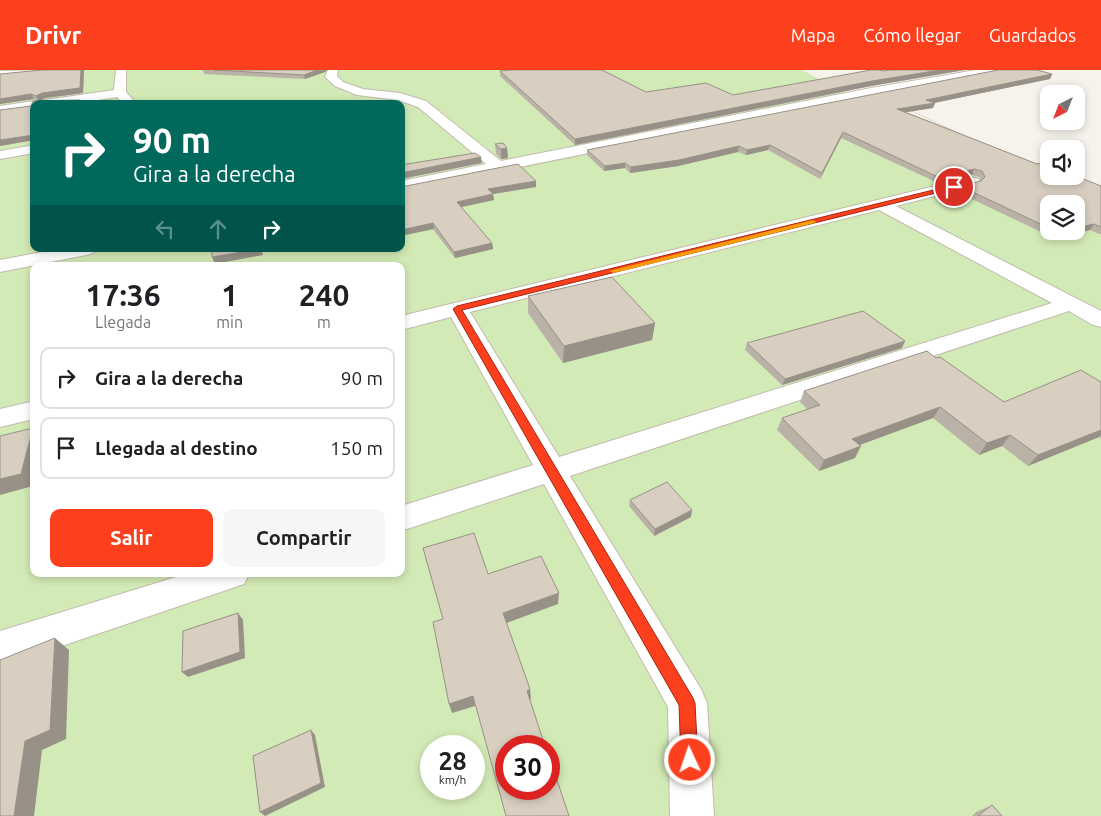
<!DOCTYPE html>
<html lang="es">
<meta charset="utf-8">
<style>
:root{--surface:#fff;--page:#f6f6f6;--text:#202124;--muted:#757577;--line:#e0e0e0;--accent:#fc3f1d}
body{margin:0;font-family:Ubuntu,sans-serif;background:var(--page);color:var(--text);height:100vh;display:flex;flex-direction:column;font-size:19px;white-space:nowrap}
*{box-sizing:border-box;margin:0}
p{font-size:16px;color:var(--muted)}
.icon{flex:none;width:28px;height:28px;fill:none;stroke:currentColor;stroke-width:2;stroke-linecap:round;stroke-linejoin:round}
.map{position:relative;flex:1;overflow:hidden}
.drawer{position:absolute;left:30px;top:192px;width:375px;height:315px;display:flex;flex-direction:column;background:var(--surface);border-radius:10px;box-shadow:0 2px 8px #0003}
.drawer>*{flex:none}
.top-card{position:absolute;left:30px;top:30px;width:375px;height:152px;border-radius:10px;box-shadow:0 2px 8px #0003;background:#00695c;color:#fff;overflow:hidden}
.needle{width:32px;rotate:222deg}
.fabs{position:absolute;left:1040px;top:15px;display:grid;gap:10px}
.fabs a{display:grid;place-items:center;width:45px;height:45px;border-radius:10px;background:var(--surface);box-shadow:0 2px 8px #0003;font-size:25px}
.speed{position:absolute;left:420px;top:665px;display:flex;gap:10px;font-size:25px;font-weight:700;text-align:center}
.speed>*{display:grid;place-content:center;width:65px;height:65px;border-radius:50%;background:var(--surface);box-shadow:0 2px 8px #0003;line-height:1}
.speed small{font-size:12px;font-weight:400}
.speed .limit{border:8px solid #d22;background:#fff;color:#111}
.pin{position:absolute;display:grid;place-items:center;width:42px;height:42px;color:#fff;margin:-21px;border:2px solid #fff;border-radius:50%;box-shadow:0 1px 5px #0007}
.me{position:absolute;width:55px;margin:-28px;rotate:357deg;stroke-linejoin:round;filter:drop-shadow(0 0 4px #0008)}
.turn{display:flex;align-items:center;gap:18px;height:105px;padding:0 20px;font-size:22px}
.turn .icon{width:65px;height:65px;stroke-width:2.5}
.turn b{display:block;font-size:35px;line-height:42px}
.lanes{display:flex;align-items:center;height:48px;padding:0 20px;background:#0003;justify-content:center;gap:25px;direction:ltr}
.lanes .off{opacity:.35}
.eta{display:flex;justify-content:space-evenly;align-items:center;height:85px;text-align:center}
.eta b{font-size:30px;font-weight:700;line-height:35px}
.button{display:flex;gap:10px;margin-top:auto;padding:10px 20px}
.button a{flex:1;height:58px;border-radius:10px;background:var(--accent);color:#fff;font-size:20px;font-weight:700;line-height:58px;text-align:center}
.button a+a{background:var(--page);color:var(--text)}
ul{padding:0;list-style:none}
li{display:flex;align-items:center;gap:15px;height:62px;margin:0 10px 8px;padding:0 10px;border:2px solid var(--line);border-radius:10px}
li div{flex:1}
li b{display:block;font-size:19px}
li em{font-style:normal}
header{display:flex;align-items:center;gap:30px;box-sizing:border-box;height:70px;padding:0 25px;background:var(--accent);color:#fff}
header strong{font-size:24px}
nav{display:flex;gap:28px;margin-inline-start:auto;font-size:18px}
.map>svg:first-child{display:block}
</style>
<header>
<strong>Drivr</strong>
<nav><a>Mapa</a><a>Cómo llegar</a><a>Guardados</a></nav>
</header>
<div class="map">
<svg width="1101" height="746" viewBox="0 0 1101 746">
<rect width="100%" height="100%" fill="#f6f3ec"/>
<path fill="#d2eab5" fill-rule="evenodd" d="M0 0H802L1066 134H1049V161H1076L1101 152V746H0ZM34 34H401V179H34ZM34 196H401V504H34ZM431 676H474V719H431ZM506 676H549V719H506Z"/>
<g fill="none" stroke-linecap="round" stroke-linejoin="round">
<defs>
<g id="street">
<path d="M49 0 44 3 0 7V1Z"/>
<path d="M116 0H126V22L137 34H124L117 27 72 34H34V39L0 44V36L34 31 39 33 45 30 114 20Z"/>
<path d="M328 0H338L337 6 343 12 363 19 400 23 426 31 501 91 871 18 976 0H1000L995 3 871 26 401 121V111L486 94 418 37 398 30 357 25 335 16 325 7Z"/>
<path d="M34 75V83L0 89V81Z"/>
<path d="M972 107 978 109 980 112 978 115 896 136 1101 241V257L1093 255 1069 241 570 406 701 619 707 633 714 746H670L668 637 544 414 401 461V436L533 395 451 247 401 260V246ZM879 140 1052 233 559 387 470 242Z"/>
<path d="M58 179H95L93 183 86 185 0 202V190Z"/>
<path d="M34 331V349L0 357V339Z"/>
<path d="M186 504H249L244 514 0 597V561Z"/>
</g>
</defs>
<use href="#street" stroke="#c2bbae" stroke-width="2"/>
<path stroke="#c4b79f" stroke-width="1" stroke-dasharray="1 1" stroke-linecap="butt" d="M912 41 956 62"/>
<use href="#street" fill="#fff" fill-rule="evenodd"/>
</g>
<g fill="#bab2a6" fill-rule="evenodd">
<path d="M42 0H84L83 23 45 28 39 31 80 30 82 34H34V70L0 76V40L31 36 33 31H39L34 29 0 34V4Z"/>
<path d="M203 0H327L325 2 305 9 204 4Z"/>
<path d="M890 0H965L871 16 575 75 500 6V1L646 22 733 25Z"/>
<path d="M1052 4 1050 9 934 33H935L933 38 906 42 1037 94 1101 116V164H1099L1090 160 1056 169 957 122 960 116 981 111 979 107 972 105 938 113 841 68 820 109 768 80 746 85 738 82 678 96 630 103 625 98 604 101 587 85V80ZM1049 134 1076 161H1049Z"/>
<path d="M495 74 507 78 508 88 501 89 496 84Z"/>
<path d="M401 117H536L493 124 494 130 461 137 492 173 493 179 455 188Z"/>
<path d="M528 226 655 253 652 270 563 293 528 243Z"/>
<path d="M747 273 902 278 782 315 745 280Z"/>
<path d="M936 288 1004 332 1101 312V369L1099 367 1028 396 1002 376 979 385 933 348 859 375 855 388 819 401 777 360 782 348 808 340 800 332 804 321Z"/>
<path d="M630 430 691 447 654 466 629 436Z"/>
<path d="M992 735 1002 746H972L976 742Z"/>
</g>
<g fill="#979187">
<path d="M81 0H84L83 23 45 28 39 31 36 26Z"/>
<path d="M317 0H327L325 2 305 9 304 5Z"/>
<path d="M940 0H965L871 16 575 75V69L872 11Z"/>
<path d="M1052 4 1050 9 924 35 926 30Z"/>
<path d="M31 24 34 29 0 34V29Z"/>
<path d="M935 33 933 38 895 44 897 39Z"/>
<path d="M843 62 841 68 820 109 822 103Z"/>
<path d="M34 65V70L0 76V70Z"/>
<path d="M770 75 768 80 746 85 747 80Z"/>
<path d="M739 76 738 82 678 96 630 103 631 97Z"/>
<path d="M507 78 508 88 501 89V79Z"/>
<path d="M481 87 482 93 401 109V103Z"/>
<path d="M625 93V98L604 101 605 96Z"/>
<path d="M974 99 972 105 938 113 940 108Z"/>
<path d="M536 111V117L493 124 494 130 457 138V132L488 119Z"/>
<path d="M433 153 434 159 401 166V160Z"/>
<path d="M1094 154 1090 160 1056 169 1060 163 1066 161H1076V158Z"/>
<path d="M492 173 493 179 455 188 454 182Z"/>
<path d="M260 179H261L263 185 215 194 212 187Z"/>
<path d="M336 179H346L337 181Z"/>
<path d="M655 253 652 270 563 293 564 276Z"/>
<path d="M905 271 902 278 782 315 785 309Z"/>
<path d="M940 337 933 348 846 380 852 369Z"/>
<path d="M33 358V416L0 425V409Z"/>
<path d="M1101 360V365L1099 367 1028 396 1038 385Z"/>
<path d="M1010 365 1002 376 979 385 987 373Z"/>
<path d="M861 376 855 388 819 401 824 390Z"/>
<path d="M692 440 691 447 654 466 655 459Z"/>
<path d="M559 523 558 534 504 554 503 543Z"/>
<path d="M238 543 243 550 245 588 188 607 182 602Z"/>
<path d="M55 568 69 580 66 669 42 680 34 746H14L25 671Z"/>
<path d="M530 619 531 629 527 630V621Z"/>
<path d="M473 626 475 636 452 643 449 634Z"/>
<path d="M311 660 315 665 325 717 265 746 260 742Z"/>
</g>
<g fill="#d8cfc1" stroke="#979187">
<path d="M42 0H81L80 18 42 23 36 26 31 24 0 29V4Z"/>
<path d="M214 0H317L304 5Z"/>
<path d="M510 0H602L646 22 706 13 733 25 871 0H879L883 1 890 0H940L872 11 575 69 500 1Z"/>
<path d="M998 0H1037L1052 4 926 30 935 33 897 39 1037 94 1045 92 1049 94V106H1076L1101 116V157L1094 154 1076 158V134H1049V158L960 116 981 111 985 107 982 101 974 99 940 108 843 62 822 103 770 75 747 80 739 76 679 90 631 97 625 93 605 96 587 80Z"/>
<path d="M80 30 79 34H34V65L0 70V40L31 36 33 31Z"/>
<path d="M503 73 507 78 501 79 495 74Z"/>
<path d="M475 83 481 87 401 103V95Z"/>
<path d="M518 94 536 111 488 119 493 124 457 132 492 173 454 182 433 153 401 160V117Z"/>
<path d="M212 179H260L212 187Z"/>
<path d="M612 207 655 253 564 276 528 226Z"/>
<path d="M863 241 905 271 785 309 747 273Z"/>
<path d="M927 281 936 288 940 287 1004 332 1081 300 1101 312V360L1038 385 1010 365 987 373 940 337 852 369 861 376 824 390 782 348 820 335 804 321Z"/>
<path d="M33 358 21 404 0 409V366Z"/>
<path d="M667 412 692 440 655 459 630 430Z"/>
<path d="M474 463 488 504 541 486 559 523 503 543 530 619 527 621 545 676H506V719H549V686L569 746H506L473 626 449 634 433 552 443 549 423 478Z"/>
<path d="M238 543 240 582 182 602 183 561Z"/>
<path d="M55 568 50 660 25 671 14 746H0V590Z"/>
<path d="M311 660 321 713 260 742 253 686Z"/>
<path d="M992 735 1002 746H978Z"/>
</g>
<path fill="#fc3f1d" stroke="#a42913" d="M954 115H956V118L462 240 693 628 695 633 698 690 696 696 690 698 683 696 681 690 679 635 453 239 457 236Z"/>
<path fill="#f59e0b" d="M813 150 816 152 815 153 614 203 609 201Z"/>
</svg>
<div class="fabs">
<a><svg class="needle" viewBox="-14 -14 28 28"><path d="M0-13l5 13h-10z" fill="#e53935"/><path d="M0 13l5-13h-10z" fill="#757577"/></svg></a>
<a><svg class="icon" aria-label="sound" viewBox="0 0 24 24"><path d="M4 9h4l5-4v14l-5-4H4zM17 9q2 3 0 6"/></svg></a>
<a><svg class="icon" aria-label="layers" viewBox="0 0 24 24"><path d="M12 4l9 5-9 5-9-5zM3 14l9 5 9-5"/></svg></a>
</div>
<div class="speed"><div>28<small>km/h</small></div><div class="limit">30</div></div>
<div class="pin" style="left:954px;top:117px;background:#d93025"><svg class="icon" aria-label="arrive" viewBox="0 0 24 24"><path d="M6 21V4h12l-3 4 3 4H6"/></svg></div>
<svg class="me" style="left:690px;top:690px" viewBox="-20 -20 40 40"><circle r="17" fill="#fc3f1d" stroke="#fff" stroke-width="3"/><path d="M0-11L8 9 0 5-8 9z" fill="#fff"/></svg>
<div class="top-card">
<div class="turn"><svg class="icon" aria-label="right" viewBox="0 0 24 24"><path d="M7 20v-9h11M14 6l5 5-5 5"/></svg><div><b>90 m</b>Gira a la derecha</div></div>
<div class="lanes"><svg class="icon off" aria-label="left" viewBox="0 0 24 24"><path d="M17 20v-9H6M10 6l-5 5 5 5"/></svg><svg class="icon off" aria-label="ahead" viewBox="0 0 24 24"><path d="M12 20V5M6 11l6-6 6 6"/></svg><svg class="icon" aria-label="right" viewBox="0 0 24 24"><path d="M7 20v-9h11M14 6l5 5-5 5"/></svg></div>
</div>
<section class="drawer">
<div class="eta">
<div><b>17:36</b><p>Llegada</p></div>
<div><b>1</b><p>min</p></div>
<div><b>240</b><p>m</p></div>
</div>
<ul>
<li><svg class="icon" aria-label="right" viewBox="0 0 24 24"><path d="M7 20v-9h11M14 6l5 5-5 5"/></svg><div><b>Gira a la derecha</b></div><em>90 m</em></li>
<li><svg class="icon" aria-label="arrive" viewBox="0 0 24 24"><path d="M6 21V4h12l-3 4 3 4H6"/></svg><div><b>Llegada al destino</b></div><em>150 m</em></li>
</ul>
<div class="button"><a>Salir</a><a>Compartir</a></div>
</section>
</div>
